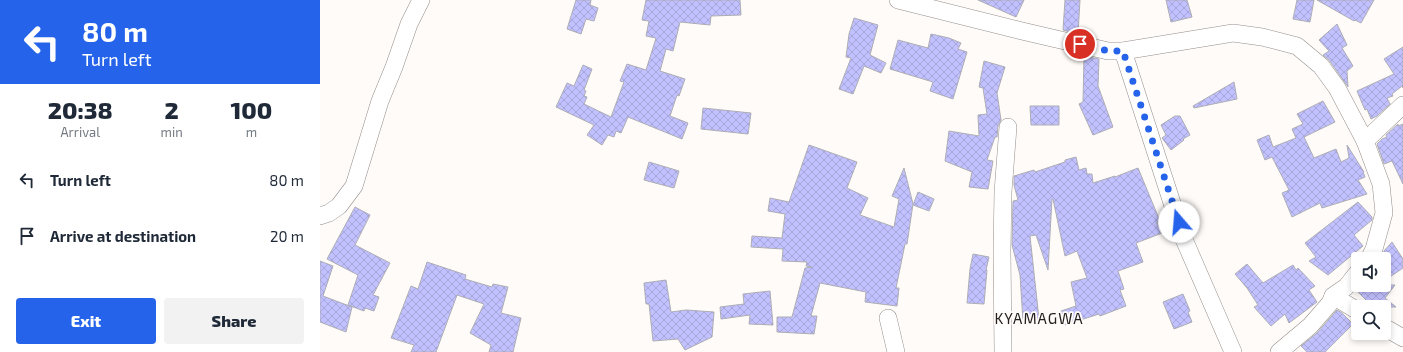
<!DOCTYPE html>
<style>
:root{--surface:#fff;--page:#f2f2f3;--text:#1f2937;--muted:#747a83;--accent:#2563eb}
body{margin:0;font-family:"Exo 2",sans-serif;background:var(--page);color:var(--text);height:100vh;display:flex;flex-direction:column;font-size:15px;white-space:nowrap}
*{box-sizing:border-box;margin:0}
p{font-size:13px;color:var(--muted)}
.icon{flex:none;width:22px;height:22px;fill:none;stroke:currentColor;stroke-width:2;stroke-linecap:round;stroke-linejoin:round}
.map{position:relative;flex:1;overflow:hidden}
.drawer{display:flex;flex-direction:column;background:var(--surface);width:320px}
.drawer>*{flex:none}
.banner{background:#2563eb;color:#fff;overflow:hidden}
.buttons{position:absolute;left:1031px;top:252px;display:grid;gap:8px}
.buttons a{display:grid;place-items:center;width:40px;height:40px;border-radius:4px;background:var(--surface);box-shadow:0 2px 6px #0003;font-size:20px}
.pin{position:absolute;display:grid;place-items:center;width:34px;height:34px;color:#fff;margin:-17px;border:2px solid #fff;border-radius:50%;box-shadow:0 1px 4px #0007}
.me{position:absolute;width:44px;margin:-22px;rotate:342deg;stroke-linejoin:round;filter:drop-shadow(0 0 3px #0008)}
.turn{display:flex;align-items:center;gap:14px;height:84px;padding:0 16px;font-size:18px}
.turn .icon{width:52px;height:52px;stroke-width:2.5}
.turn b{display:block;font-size:28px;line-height:34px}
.eta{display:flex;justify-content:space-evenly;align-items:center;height:68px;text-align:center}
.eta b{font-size:24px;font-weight:800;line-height:28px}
.primary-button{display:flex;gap:8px;margin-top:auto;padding:8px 16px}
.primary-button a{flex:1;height:46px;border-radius:4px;background:var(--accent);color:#fff;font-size:16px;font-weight:800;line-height:46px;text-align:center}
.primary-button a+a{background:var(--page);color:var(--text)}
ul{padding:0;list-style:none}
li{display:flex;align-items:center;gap:12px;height:56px;padding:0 16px}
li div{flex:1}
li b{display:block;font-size:15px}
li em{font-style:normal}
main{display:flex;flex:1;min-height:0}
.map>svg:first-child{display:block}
</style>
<main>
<section class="drawer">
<div class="banner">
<div class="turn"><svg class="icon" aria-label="left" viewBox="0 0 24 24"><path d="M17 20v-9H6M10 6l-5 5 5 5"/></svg><div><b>80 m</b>Turn left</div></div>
</div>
<div class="eta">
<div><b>20:38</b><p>Arrival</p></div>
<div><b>2</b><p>min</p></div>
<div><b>100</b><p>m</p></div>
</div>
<ul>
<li><svg class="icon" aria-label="left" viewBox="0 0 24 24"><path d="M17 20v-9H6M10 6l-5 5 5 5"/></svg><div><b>Turn left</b></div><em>80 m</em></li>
<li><svg class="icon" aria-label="arrive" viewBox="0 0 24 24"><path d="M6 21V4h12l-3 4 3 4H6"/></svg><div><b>Arrive at destination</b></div><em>20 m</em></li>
</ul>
<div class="primary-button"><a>Exit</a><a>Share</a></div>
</section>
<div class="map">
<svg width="1083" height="352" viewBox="0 0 1083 352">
<defs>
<pattern id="building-cross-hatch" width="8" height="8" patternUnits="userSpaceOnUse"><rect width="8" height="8" fill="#c2c1ff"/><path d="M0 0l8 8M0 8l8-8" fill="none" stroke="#a6a6da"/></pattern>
</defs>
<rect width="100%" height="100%" fill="#fffbf9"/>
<g fill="url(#building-cross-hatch)" stroke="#adadb3">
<path d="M256 0H271L270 5 278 8 274 21 266 19 261 34 247 29Z"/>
<path d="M326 0H420L421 15 391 16 390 25 360 22 353 51 346 49 340 71 365 79 359 96 357 95 350 116 368 123 362 139 308 117 301 133 296 131 294 137 288 135 282 145 267 135 274 125 236 107 247 83 254 86 263 65 272 69 264 90 266 91 264 96 267 97 264 104 291 117 304 82 300 81 307 64 326 70 336 38 326 36 329 21 322 20Z"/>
<path d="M658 0H704L696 17Z"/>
<path d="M745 0H760L758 34 743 30Z"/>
<path d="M846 0H867L872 17 851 22Z"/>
<path d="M977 0H994L990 22 973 19Z"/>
<path d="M997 0H1054L1041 23 1035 20 1034 21Z"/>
<path d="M534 18 558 25 550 55 566 63 561 73 544 66 533 94 519 89 531 58 526 57 529 34Z"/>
<path d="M1017 24 1027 45 1022 48 1033 66 1027 71 1028 87 1009 60 1003 55 1009 51 999 40Z"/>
<path d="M611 34 629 38 641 43 638 49 647 52 633 99 610 91 613 82 570 69 578 40 608 48Z"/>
<path d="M1083 47V88L1082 86 1072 94 1073 96 1067 98 1070 104 1057 116 1051 119 1047 109 1045 110 1037 91 1074 74 1064 59Z"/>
<path d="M764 56 779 59 778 86 793 127 773 135 759 104 763 102Z"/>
<path d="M664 61 685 67 677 93 681 120 678 126 677 137H675L667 160 673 161 668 189 649 187 652 172 625 161 629 131 659 136 658 115 667 114 663 88 659 87Z"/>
<path d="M914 82 917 99 874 108 873 106Z"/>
<path d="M1003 101 1015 122 984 137 994 158 1016 149 1021 162 1029 158 1027 145 1044 172H1043L1045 177 1038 180 1047 194 1002 208 1000 203 972 217 962 193 969 190 952 157 945 160 937 140 949 135 953 147 976 138 972 129 983 124 977 114Z"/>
<path d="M710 106H739V125H711Z"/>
<path d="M383 108 431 113 428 134 381 129Z"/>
<path d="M855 116H860L870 135 863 139 864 140 851 150 842 138 846 135 841 125Z"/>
<path d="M1078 124V126L1083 124V184L1072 161 1064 164 1057 144 1062 139 1067 137 1066 135Z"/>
<path d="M489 145 537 162 527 188 548 198 540 215 574 227 579 199 572 196 584 168 593 204 587 244H585L576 288H579L577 306 545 302 546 292 500 283 491 316H497L494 334 457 332V317H472L485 268 492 267 486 266 487 262 462 261 463 249 431 247 432 236 462 238 465 214 448 211 450 198 469 202Z"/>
<path d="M756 157 759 170 766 168 767 174H772L773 183 795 176V177L818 168 840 221 837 222 842 233 816 243 823 262 798 271 804 289 800 290 806 306 780 316 779 314 745 325 741 311 756 306 751 282 767 278 757 251 745 256 733 199H732L728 270 716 235 710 236 719 319 703 321 700 275 692 245 693 201 698 200 694 185V176L714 170 715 172 745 162V160Z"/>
<path d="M329 162 359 171 354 188 324 180Z"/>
<path d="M598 192 614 199 609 211 593 205Z"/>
<path d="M1038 202 1052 217V220L1034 235 1043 246 1008 275 989 261 996 257 985 243Z"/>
<path d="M35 207 50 215 35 245 70 263 53 295 59 297 54 311 45 308 44 311 28 305 38 275 7 259Z"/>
<path d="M1072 242 1083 259V268L1064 281V251Z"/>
<path d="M653 254 669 257 666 270H667L664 304 647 303 650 269Z"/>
<path d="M0 261 13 266 3 296 32 307 26 332 0 322Z"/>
<path d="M107 262 146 275 145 279 172 287 173 284 188 287 181 313 201 318 193 352H169L171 345 150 333 164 304 137 295 116 352H91L94 345 71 338 91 286 98 289Z"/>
<path d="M927 264 943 283 973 265 976 270 978 268 995 286 989 290 997 302 969 323 965 314 951 326 934 307 938 305 927 288 915 274Z"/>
<path d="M346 280 351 312 366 310 394 312 392 337 365 350 358 339 333 341 329 304H326L324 283Z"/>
<path d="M1043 285H1075L1065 298 1076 307H1047L1046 305 1048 302 1037 291Z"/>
<path d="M450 291 453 325 429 324 430 315 401 319 400 307 424 304 423 294Z"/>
<path d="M863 294 870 311 868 312 872 322 854 329 843 302Z"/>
<path d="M1017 310 1022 313 1033 324 1005 352H987L981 346 997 333Z"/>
</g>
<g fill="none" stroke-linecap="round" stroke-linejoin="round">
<defs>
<g id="street">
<path d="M578 0 702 31 788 51H803L913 33 942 37 977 46 1001 66 1017 88 1045 141 1061 184 1064 213 1054 249 1049 259"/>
<path d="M803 51 863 237 913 352"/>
<path d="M1045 141 1083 105"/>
<path d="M0 216 9 213 19 206 34 186 60 101 74 67 89 24 101 0"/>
<path d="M1013 296 1038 311"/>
<path d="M568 318 576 352"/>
<path d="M1064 327 1083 338"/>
<path d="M683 352 682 250 683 192 688 127"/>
<path d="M959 352 990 326 1010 303 1013 296 1026 287 1038 272"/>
</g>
</defs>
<use href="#street" stroke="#948e8a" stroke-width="18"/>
<use href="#street" stroke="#fff" stroke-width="17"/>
</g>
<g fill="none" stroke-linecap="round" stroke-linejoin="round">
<path stroke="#2563eb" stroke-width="7" stroke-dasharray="0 12.6" d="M760 44 788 51H803L859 222"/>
</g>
<g text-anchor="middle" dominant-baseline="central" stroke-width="3.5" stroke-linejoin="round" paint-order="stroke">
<g font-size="15" letter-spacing="1" fill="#232120" stroke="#fffbf9">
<text x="719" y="318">KYAMAGWA</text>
</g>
</g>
</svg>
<div class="buttons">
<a><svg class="icon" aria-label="sound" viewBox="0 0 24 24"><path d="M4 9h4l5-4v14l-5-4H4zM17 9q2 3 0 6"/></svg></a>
<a><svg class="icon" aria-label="search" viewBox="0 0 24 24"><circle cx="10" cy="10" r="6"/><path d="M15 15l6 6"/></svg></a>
</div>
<div class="pin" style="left:760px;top:44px;background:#d93025"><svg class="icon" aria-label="arrive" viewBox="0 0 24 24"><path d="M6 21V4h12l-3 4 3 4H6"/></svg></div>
<svg class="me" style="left:859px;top:222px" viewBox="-20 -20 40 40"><circle r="19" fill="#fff"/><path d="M0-13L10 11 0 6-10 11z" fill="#2563eb"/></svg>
</div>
</main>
